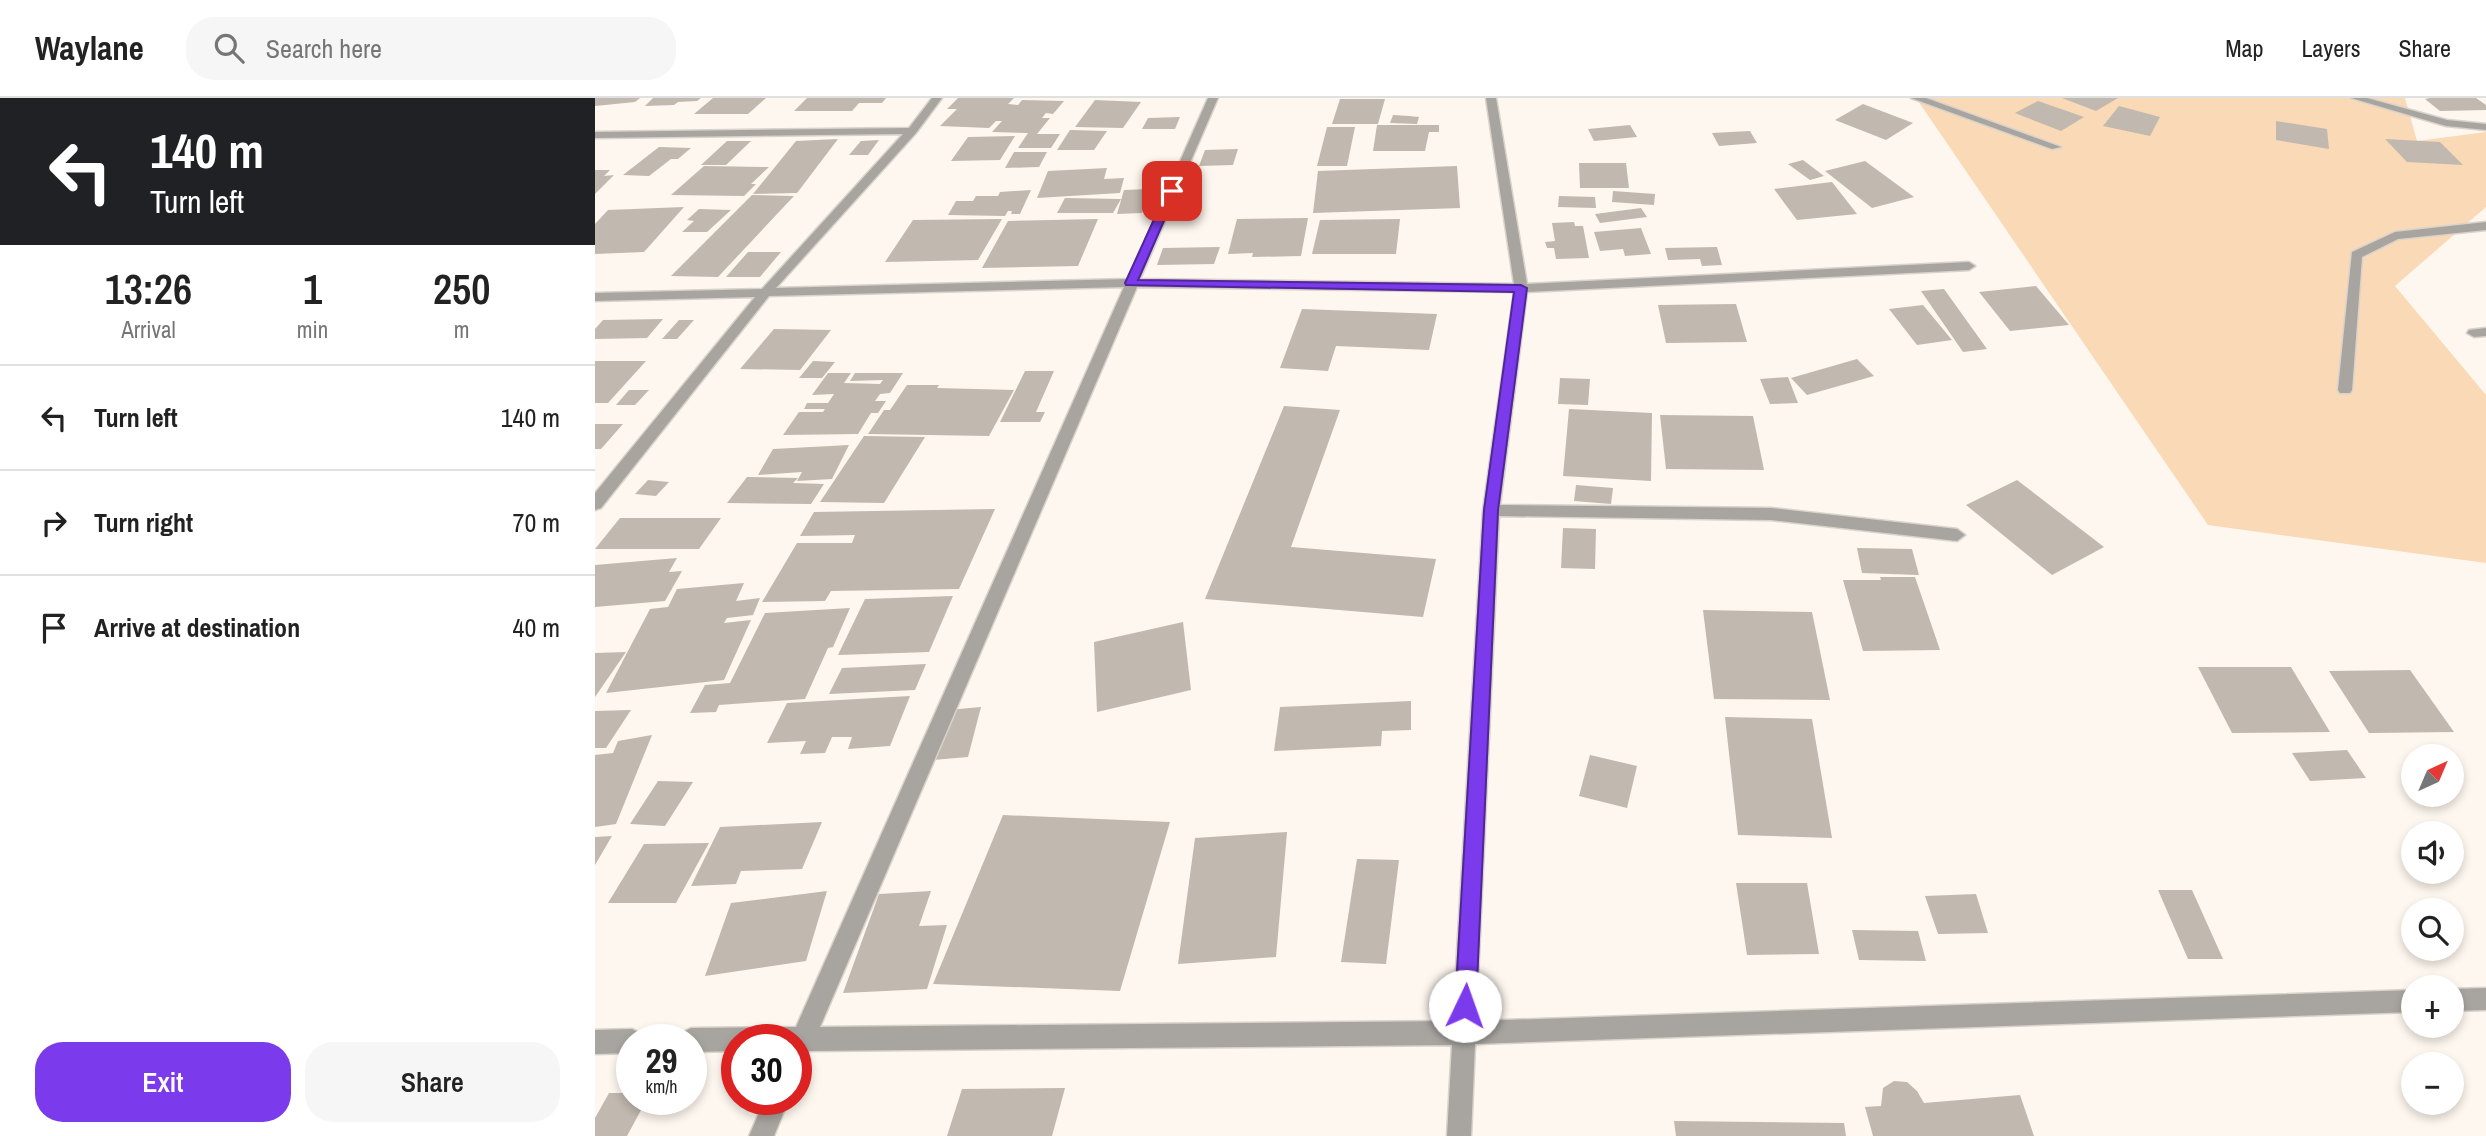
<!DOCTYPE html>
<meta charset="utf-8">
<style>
:root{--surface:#fff;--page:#f6f6f6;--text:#222;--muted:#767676;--line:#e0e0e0;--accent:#7c3aed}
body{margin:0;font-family:"Archivo Narrow",sans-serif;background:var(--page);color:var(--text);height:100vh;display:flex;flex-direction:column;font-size:26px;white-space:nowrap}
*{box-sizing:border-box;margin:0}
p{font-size:23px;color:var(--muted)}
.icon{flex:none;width:38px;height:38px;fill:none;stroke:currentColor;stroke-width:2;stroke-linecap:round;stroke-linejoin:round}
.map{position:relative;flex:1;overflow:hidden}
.panel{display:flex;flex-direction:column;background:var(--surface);width:595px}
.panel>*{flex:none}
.top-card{background:#202124;color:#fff;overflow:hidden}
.needle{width:46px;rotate:44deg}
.fabs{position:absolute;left:1806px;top:646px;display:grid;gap:14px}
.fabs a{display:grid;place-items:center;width:63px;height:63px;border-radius:50%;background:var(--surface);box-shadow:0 4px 10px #0003;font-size:35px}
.speed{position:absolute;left:21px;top:926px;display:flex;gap:14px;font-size:35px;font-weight:700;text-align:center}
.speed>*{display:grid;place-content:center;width:91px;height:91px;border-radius:50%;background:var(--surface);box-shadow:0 4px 10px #0003;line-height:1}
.speed small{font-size:18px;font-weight:400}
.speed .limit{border:10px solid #d22;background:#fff;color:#111}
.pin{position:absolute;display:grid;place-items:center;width:60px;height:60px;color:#fff;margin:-30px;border-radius:14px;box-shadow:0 4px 10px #0006}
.me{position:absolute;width:77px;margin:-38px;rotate:3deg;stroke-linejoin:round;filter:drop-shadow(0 0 5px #0008)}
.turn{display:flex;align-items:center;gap:24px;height:147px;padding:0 35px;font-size:32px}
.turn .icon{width:91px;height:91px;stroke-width:2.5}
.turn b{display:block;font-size:49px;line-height:60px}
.eta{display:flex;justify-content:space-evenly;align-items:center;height:119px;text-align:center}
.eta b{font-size:42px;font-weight:600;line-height:49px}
.button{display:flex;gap:14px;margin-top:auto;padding:14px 35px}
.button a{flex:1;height:80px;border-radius:28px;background:var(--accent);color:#fff;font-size:28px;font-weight:600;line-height:80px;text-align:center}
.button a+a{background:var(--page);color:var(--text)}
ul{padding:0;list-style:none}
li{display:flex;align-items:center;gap:21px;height:105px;padding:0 35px;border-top:2px solid var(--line)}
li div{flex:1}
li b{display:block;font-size:26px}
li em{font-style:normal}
header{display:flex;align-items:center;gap:42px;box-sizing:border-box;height:98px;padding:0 35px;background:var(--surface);border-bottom:2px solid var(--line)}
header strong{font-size:33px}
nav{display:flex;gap:38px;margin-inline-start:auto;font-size:24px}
.search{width:490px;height:63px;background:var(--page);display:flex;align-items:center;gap:18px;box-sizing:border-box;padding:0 24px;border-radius:28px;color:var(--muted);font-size:26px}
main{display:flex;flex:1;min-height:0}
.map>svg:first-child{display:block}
</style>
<header>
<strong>Waylane</strong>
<div class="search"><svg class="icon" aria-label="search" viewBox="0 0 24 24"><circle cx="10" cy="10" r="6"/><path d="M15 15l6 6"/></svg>Search here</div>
<nav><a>Map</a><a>Layers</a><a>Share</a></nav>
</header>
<main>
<section class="panel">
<div class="top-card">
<div class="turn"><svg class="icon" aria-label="left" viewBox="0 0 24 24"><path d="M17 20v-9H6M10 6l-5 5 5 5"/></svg><div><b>140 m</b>Turn left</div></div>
</div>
<div class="eta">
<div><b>13:26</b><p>Arrival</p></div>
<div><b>1</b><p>min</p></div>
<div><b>250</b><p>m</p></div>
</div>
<ul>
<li><svg class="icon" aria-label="left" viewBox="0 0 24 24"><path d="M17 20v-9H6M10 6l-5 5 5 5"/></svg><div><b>Turn left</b></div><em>140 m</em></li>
<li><svg class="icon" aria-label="right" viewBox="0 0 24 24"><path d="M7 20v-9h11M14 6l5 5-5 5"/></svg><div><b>Turn right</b></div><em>70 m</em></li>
<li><svg class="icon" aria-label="arrive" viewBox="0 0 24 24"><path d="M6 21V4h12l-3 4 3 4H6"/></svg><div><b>Arrive at destination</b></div><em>40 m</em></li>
</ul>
<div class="button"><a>Exit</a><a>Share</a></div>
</section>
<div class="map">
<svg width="1891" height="1038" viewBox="0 0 1891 1038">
<rect width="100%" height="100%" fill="#fef7ef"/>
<path fill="#f9d9b6" d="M1321 0H1810L1822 43 1891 34V109L1800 188 1891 297V465L1613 427Z"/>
<g fill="#c1b8af">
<path d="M0 0H45L40 4 0 8Z"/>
<path d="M58 0H106L102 3 83 4 79 7 50 8Z"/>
<path d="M118 0H171L153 16H99Z"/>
<path d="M212 0H291L287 5H264L257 13H199Z"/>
<path d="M363 0H419L413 6 423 7 427 2 469 3 458 16 451 15 447 20H455L442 36H465L456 50H423L433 35 397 34 407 23H401L394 30 345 28 362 11H352Z"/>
<path d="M1467 0H1523L1501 13Z"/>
<path d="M1835 0H1881L1891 7V12L1845 13 1830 1Z"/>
<path d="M745 1H790L783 26H737Z"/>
<path d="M500 2 546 4 528 30 480 29Z"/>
<path d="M1443 3 1489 19 1466 33 1420 15Z"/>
<path d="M1268 6 1318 25 1291 42 1240 22Z"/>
<path d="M1524 8 1565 19 1555 38 1508 28Z"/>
<path d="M798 17 814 18 824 19 822 26 795 25Z"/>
<path d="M585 19 580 31H547L553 20Z"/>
<path d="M1681 23 1732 31 1734 51 1681 42Z"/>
<path d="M782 27H844V34H834L830 53H778Z"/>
<path d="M1035 27 1042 39 999 43 993 31Z"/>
<path d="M732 29H760L752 68H722Z"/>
<path d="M475 32 512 33 499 52H462Z"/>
<path d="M1155 33 1162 45 1124 48 1117 35Z"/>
<path d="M420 38 405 62 356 63 373 39Z"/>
<path d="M243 41 202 95 158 96 201 43Z"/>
<path d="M1790 41 1845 44 1868 67 1812 64Z"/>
<path d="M284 42 273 57H254L266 43Z"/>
<path d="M132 43H156L131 67H106Z"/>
<path d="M64 49 96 50 83 61H76L54 78 28 77Z"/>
<path d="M643 51 638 67 604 68 610 52Z"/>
<path d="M419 54H452L444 69 410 70Z"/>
<path d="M1208 62 1229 78 1215 82 1193 66Z"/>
<path d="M1270 63 1319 99 1277 110 1230 73Z"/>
<path d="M984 65H1031L1034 90H985Z"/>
<path d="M109 68 174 69 156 86H161L149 98 76 97Z"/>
<path d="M862 68 865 110 718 115 723 73Z"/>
<path d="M512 70 509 81 529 80 525 95 442 100 453 73Z"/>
<path d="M0 72H15L9 78 19 77 0 96Z"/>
<path d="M1237 84 1262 116 1202 122 1179 91Z"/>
<path d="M553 91 547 115 522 116 529 92Z"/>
<path d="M436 92 425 116H416L417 113H413L410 118 353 117 361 103H378L381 98H403L405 94Z"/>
<path d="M1018 93 1060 96 1059 107 1017 104Z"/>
<path d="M157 97 199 98 123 179 76 178Z"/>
<path d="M964 98 1000 99 1001 110 963 109Z"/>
<path d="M470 100 526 101 518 115H462Z"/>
<path d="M89 109 49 154 0 156V126L13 112Z"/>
<path d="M1046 110 1052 119 1005 125 1000 116Z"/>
<path d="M104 111 136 112 112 134H87L99 123 92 122Z"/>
<path d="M713 120 706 158 657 159 658 155 633 156 642 121Z"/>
<path d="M407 121 383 162 290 164 318 122Z"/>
<path d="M503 121 483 168 387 170 413 123Z"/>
<path d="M805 121 801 156H717L725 122Z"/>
<path d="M979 124 980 128H988L994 160 961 161 959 150H952L950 144 960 143 957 125Z"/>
<path d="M1046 130 1056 156 1030 158 1028 151 1005 153 999 134Z"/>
<path d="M625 149 619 166 562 167 568 150Z"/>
<path d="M1122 149 1127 167 1107 168 1105 161 1073 162 1070 150Z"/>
<path d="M153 154H186L165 179H131Z"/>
<path d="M1441 188 1474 227 1415 233 1384 194Z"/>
<path d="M1349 191 1392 251 1368 254 1326 193Z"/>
<path d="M1141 206 1152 244 1071 245 1063 207Z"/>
<path d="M1328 207 1357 242 1322 247 1294 211Z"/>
<path d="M707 211 842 216 834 252 741 248 733 273 685 270Z"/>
<path d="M68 221 52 240 0 241V231L8 222Z"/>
<path d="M84 222H99L82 241H67Z"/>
<path d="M179 231 236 232 205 272 145 271Z"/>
<path d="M1262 261 1279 278 1212 297 1196 280Z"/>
<path d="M0 263H51L13 305H0Z"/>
<path d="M218 263 240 264 227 280H204Z"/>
<path d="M430 273H459L441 314H450L445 324H405Z"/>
<path d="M233 275H256L249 285 285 286 288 282 255 283 260 275H308L295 295 285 296 280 303H291L283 315H276L263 336 188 337 204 314H228L230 311H209L212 305H233L239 296 217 297Z"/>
<path d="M1193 279 1203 305 1175 306 1165 281Z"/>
<path d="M965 280 995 281 993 307 963 306Z"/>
<path d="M312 287H344L342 290 419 292 394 338 273 336 289 312H295Z"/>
<path d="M34 292H54L40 307H21Z"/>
<path d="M689 308 745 312 696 449 841 461 828 519 610 501Z"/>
<path d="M974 311 1057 315 1056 383 968 378Z"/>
<path d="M1065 317 1158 318 1169 372 1071 371Z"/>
<path d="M0 326H28L6 351H0Z"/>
<path d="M269 338 330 339 289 405 225 404Z"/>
<path d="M254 347 237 381 202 383 207 374 163 377 178 351Z"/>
<path d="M152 379 203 380 198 385 229 386 216 406 132 405Z"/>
<path d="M53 382 74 384 61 398 40 396Z"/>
<path d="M1422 382 1509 449 1457 477 1371 407Z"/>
<path d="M981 387 1018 390 1016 406 979 403Z"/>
<path d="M400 411 364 491 236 493 230 503 167 504 202 445H257L260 437 205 438 219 414Z"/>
<path d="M25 420H126L104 451H0Z"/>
<path d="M968 430 1001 431 1000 471 966 470Z"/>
<path d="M1262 450 1317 451 1324 477 1267 475Z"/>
<path d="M82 460 74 474 87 473 70 503 0 509V467Z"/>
<path d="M1285 479H1320L1345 552 1268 553 1248 482H1286Z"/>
<path d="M149 485 141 503 165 500 158 517 132 520 129 525 156 522 129 582 11 595 55 511 73 509 82 491Z"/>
<path d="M358 498 334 554 243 557 270 501Z"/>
<path d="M255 510 238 549 233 550 210 601 124 607 121 614 95 615 110 587 135 585 170 515Z"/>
<path d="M1108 512 1217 514 1235 602 1119 601Z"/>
<path d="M588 524 596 592 502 614 499 544Z"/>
<path d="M31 554 0 599V555Z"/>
<path d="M331 566 320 592 234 596 247 570Z"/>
<path d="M1603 569H1696L1735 634 1637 635Z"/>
<path d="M1815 572 1859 634 1774 635 1734 573Z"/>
<path d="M315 598 295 648 253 651 257 639H237L230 655 205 656 211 643 172 645 192 605Z"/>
<path d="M816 603V632L787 633 786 648 679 653 685 609Z"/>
<path d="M386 609 373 659 338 662 353 612Z"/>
<path d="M36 612 11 650H0V613Z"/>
<path d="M1130 619 1217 621 1237 740 1143 737Z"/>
<path d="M57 637 21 726 0 729V657L18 655 23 643Z"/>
<path d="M1752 652 1771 680 1715 683 1697 655Z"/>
<path d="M995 657 1042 668 1032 710 984 698Z"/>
<path d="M63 683 98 684 70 728 35 726Z"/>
<path d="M408 717 575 724 525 893 338 886Z"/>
<path d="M227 724 207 771 146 773 141 786 96 788 125 729Z"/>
<path d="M692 734 681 859 583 866 600 740Z"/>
<path d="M17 738 0 767V739Z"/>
<path d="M114 745 81 805H13L49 746Z"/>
<path d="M762 761 804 762 791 866 746 864Z"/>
<path d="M1141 785H1212L1224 856 1152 857Z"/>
<path d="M1563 792H1597L1628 861H1593Z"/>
<path d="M232 793 211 863 110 878 136 805Z"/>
<path d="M336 793 324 828 352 827 332 891 248 895 284 796Z"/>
<path d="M1381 796 1393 835 1343 836 1330 798Z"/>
<path d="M1257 832 1323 833 1331 863 1264 862Z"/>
<path d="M1299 983 1312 984 1322 993 1329 1005 1425 997 1439 1038H1278L1270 1009 1286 1008 1288 990Z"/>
<path d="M470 990 457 1038H352L367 991Z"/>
<path d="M14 995H37V1001H52L32 1038H0V1020Z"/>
<path d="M1079 1023 1249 1025 1251 1038H1081Z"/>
</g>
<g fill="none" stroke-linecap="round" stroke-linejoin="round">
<defs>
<g id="minor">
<path d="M337 0H347L321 35 181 190 533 181 613 0H623L545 181 919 186 891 0H901L932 186 1374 164 1380 168 1374 172 932 194 905 407 1176 410 1362 431 1370 437 1362 443 1176 422 904 418 881 923 1818 892V914L880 946 876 1038H852L857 947 214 953 209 964 201 968V942H142V953L96 954V942H84L88 934 96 930 201 929 529 189 174 198 6 410 0 412V395L160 199 0 203V195L167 191 308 36 0 40V34L314 30ZM542 189 919 194 888 412 858 923 225 929Z"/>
<path d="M1316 0H1331L1466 49 1457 51Z"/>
<path d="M1756 0H1772L1852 22 1891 26V32L1851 28Z"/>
<path d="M1891 124V132L1803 141 1767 159 1757 292 1755 295H1745L1743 292 1757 154 1800 134Z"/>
<path d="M1891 230V238L1879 239 1872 235 1874 232Z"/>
<path d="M1891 890V912L1857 913V891Z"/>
<path d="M37 931 45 935 48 942H37V955L0 956V932Z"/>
<path d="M170 1001H194L179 1038H154Z"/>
</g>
</defs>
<use href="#minor" stroke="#d9d3cb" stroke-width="3"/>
<use href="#minor" fill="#a8a4a0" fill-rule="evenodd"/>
</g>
<path fill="#7c3aed" stroke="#51269a" stroke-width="2" d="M577 89 582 93 543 182 926 187 932 190 903 412 881 908 878 915 870 918 863 915 860 908 889 412 919 194 531 187 530 185 572 93Z"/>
</svg>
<div class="fabs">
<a><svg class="needle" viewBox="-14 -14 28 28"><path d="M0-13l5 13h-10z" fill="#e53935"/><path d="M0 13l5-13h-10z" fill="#767676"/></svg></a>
<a><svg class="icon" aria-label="sound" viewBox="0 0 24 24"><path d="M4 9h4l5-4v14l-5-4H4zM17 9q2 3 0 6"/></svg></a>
<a><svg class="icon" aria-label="search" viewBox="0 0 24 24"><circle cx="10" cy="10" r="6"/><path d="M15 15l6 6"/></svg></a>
<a>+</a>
<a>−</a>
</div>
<div class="speed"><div>29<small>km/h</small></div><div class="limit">30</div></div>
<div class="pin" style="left:577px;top:93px;background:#d93025"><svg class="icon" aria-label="arrive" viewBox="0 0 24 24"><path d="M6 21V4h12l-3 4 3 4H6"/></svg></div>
<svg class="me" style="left:870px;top:908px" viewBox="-20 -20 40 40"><circle r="19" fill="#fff"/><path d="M0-13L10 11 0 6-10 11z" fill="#7c3aed"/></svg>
</div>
</main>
